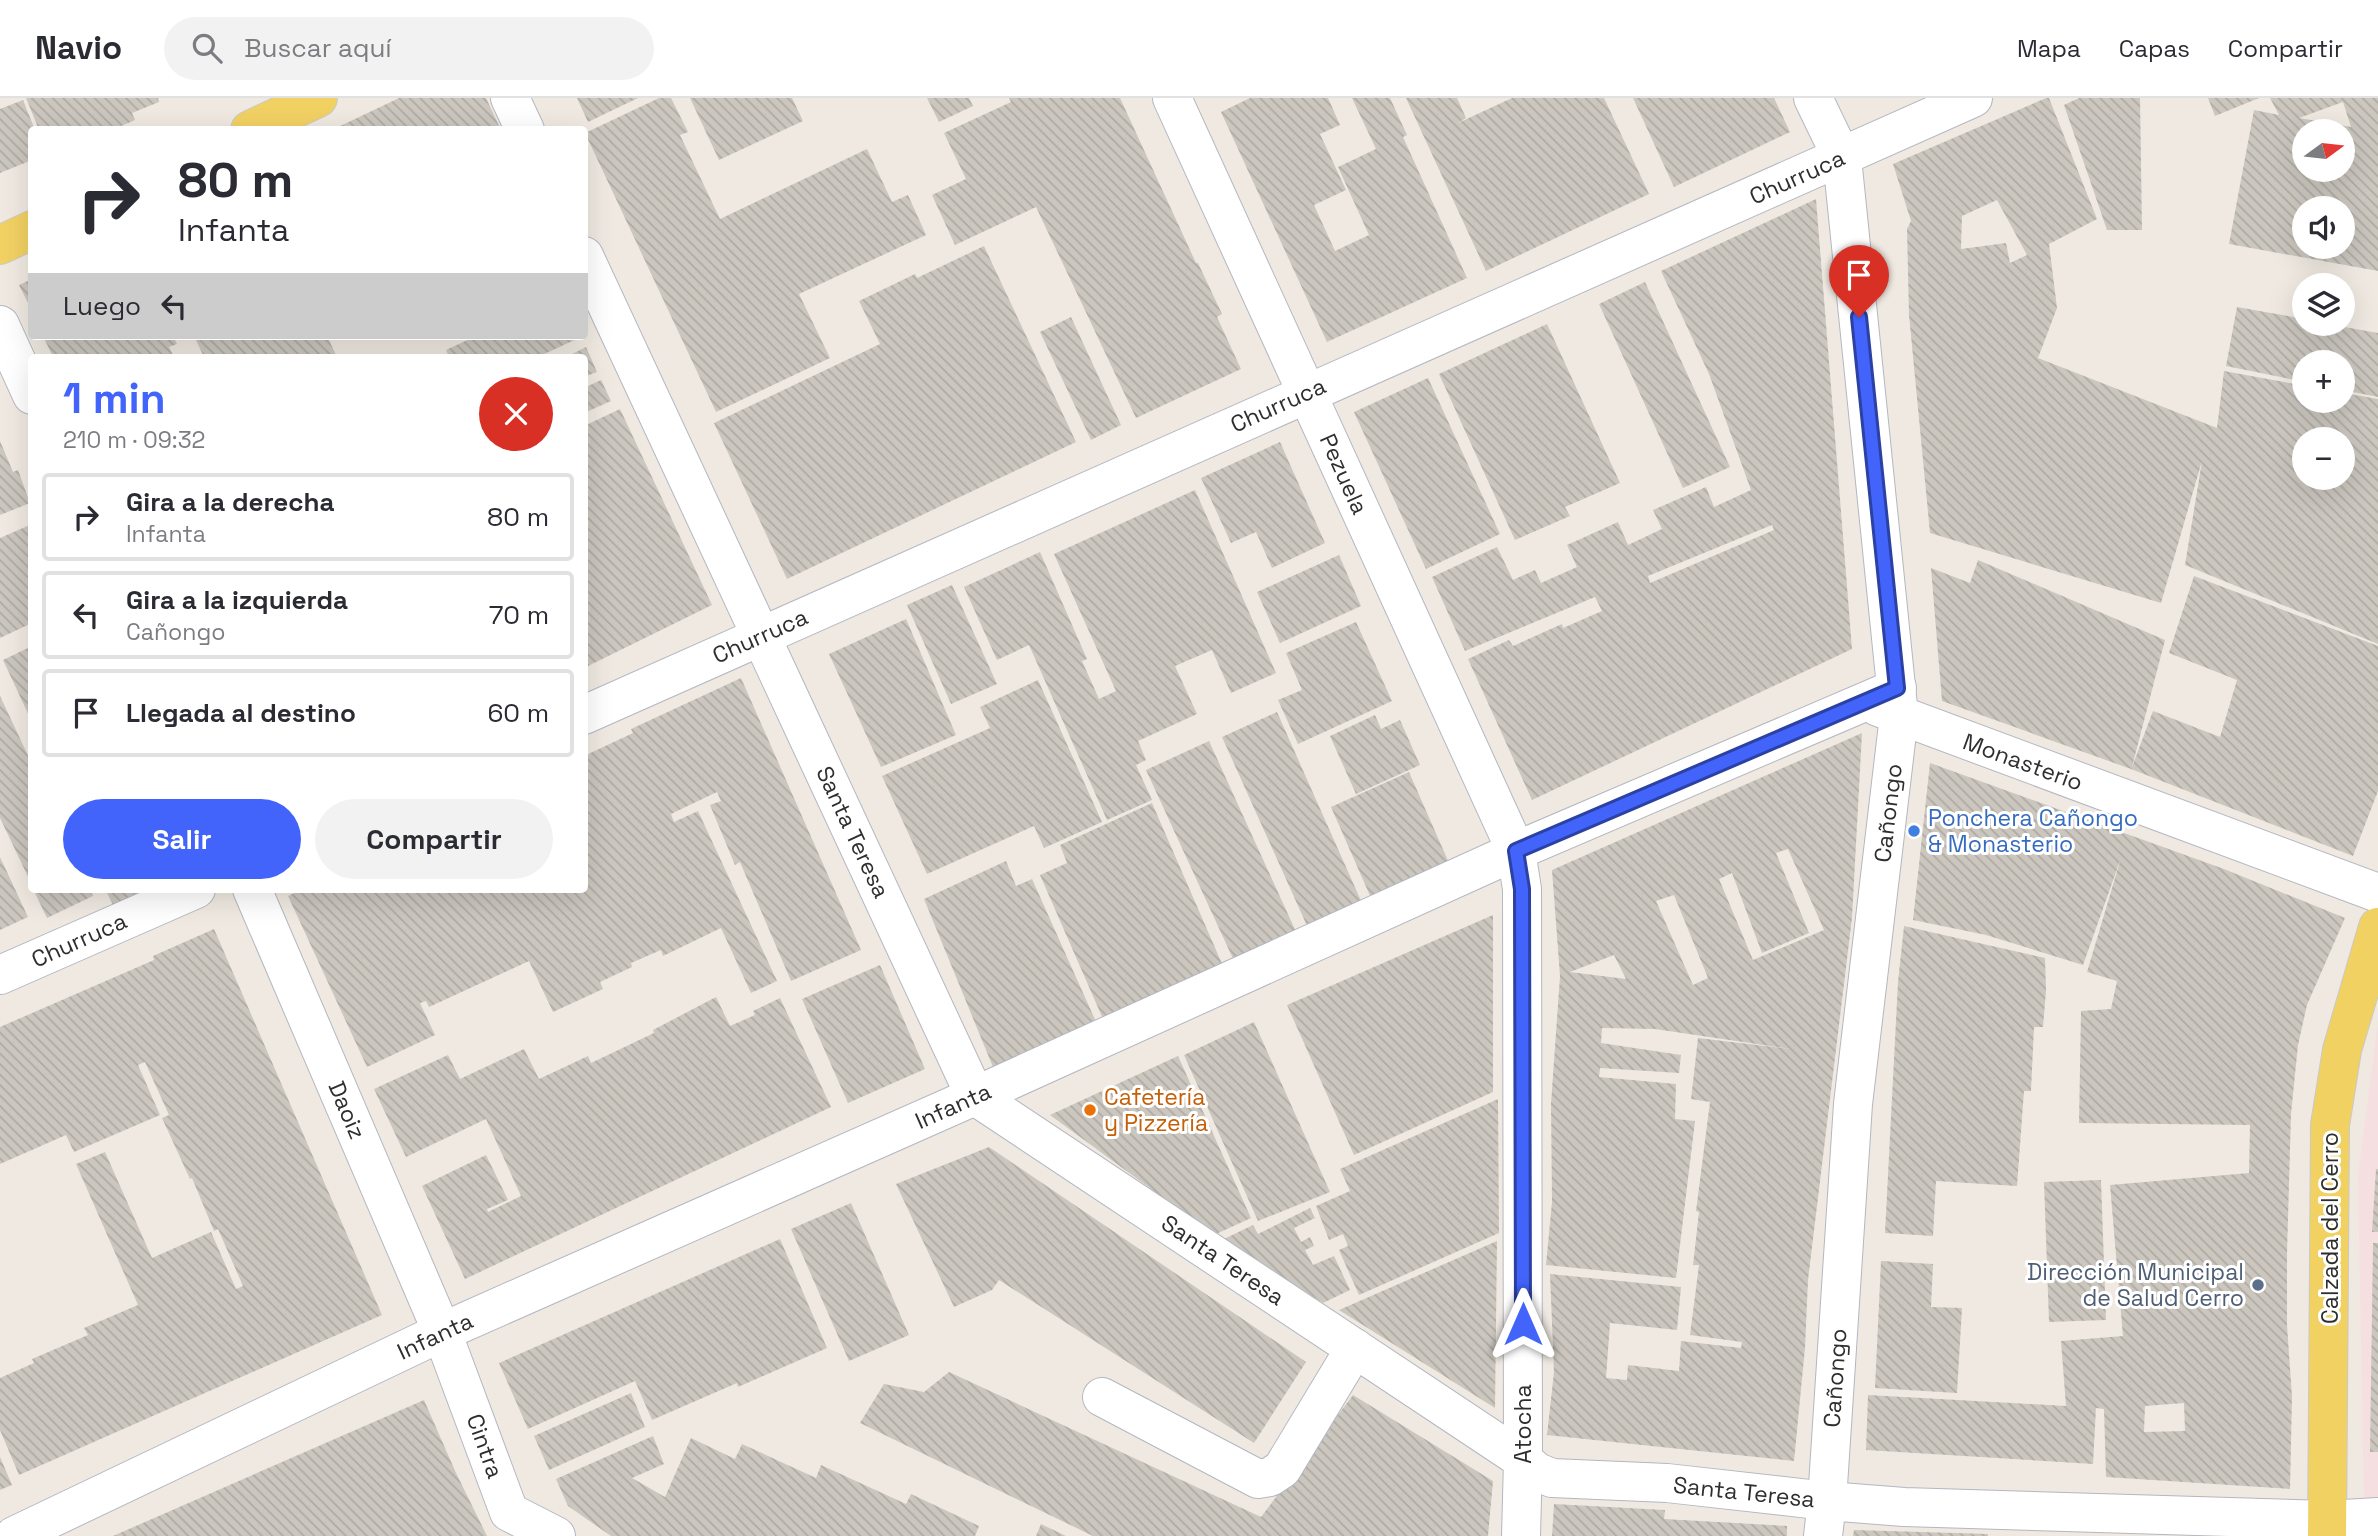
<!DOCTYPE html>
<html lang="es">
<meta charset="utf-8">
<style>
:root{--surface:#fff;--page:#f2f2f3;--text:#2b2b33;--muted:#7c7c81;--line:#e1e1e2;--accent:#4264fb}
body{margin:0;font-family:"Space Grotesk",sans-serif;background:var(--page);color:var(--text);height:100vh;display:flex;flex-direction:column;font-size:26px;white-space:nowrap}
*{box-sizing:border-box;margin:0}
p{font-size:23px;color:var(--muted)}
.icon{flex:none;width:38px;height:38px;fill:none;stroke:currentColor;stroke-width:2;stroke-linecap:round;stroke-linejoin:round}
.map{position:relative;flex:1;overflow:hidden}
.details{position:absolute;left:28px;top:256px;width:560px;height:539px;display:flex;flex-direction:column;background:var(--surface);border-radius:7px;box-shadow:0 7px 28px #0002}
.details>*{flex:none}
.guide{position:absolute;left:28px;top:28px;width:560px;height:214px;border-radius:7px;box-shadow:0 7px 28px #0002;background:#fff;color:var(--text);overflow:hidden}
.needle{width:46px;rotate:75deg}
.fabs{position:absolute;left:2292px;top:21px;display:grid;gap:14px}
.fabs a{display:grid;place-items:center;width:63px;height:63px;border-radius:50%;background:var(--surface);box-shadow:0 7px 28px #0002;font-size:35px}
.pin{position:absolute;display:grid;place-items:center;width:60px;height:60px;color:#fff;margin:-72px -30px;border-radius:50% 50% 50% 0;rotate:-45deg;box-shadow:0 0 7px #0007}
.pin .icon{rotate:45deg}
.me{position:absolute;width:77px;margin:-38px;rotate:0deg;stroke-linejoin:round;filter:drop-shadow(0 0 5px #0008)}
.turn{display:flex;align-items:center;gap:24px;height:147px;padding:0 35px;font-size:32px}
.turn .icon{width:91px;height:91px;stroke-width:2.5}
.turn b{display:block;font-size:49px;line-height:60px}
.then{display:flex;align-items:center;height:66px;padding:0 35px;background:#0003;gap:14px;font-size:26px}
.round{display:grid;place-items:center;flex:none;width:74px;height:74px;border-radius:37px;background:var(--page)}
.headline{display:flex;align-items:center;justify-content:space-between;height:119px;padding:0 35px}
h1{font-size:42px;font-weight:600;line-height:52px;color:var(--accent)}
.button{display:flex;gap:14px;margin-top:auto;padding:14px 35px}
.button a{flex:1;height:80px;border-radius:42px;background:var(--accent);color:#fff;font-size:28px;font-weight:600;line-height:80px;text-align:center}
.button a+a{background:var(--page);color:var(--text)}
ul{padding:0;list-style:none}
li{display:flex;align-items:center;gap:21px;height:88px;margin:0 14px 10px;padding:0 21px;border:4px solid var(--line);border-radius:7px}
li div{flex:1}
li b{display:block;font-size:26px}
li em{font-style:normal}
header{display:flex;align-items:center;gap:42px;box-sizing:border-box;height:98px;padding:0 35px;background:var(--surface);border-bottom:2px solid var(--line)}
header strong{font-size:33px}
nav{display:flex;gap:38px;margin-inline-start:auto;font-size:24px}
.search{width:490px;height:63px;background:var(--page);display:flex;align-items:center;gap:18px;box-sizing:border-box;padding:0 24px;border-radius:38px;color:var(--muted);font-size:26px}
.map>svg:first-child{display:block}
</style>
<header>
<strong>Navio</strong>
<div class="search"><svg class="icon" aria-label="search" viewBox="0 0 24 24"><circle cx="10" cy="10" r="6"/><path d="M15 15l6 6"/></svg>Buscar aquí</div>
<nav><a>Mapa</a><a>Capas</a><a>Compartir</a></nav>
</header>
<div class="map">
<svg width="2378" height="1438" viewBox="0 0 2378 1438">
<defs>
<pattern id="building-back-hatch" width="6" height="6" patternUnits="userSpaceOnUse" patternTransform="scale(1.75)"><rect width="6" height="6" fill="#cbc7bf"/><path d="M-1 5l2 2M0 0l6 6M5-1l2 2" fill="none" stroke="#afaba4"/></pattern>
</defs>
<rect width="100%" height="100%" fill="#efe9e1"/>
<path fill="#f5dfe0" d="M2378 924V1400L2364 1402 2358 1078Z"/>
<g fill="url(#building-back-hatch)" fill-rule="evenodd">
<path d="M26 0H158L159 4 132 15 135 22 112 32H39Z"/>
<path d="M399 0H486L501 32H332Z"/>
<path d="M577 0H638L588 24Z"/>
<path d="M659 0H671L688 34 680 37 720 121 867 51 892 104 908 97 926 137 799 196 830 260 716 314 585 35Z"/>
<path d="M690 0H792L803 23 719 62Z"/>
<path d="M927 0H969L973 8 939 24Z"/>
<path d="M1009 0H1120L1196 165H1198L1222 216 1217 219 1241 271 1136 320 1036 109 955 147 932 97 966 81 944 35 1011 4Z"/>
<path d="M1250 0H1328L1340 27 1320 36 1346 92 1314 107 1335 153 1369 137 1338 69 1376 51 1352 0H1390L1407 37 1403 39 1467 180 1327 244 1221 14Z"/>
<path d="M1406 0H1457L1466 20 1458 25 1512 0H1604L1649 96 1486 173Z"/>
<path d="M1633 0H1774L1790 34 1674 89Z"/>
<path d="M2046 0H2049L2097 121 2049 146 2057 210 2038 260 2217 330 2224 273 2305 288V303H2343V295L2378 301V546L2185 467 2202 363 2161 505 1930 435 1909 217 1907 131 1911 123 1893 66ZM1997 102 2027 157 2010 165 2006 145 1961 151 1962 118ZM2305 341H2343V380H2305Z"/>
<path d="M2079 0H2140L2142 132H2107L2064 7Z"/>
<path d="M2208 0H2259L2215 18Z"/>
<path d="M2270 0H2378V173L2229 146 2254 12 2279 17ZM2343 4 2351 29 2299 20ZM2305 33H2343V72H2305ZM2305 110H2343V149H2305Z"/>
<path d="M23 2 35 32H32V62L0 75V11Z"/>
<path d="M1816 101 1852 551 1532 702 1468 561 1509 542 1513 548 1562 526 1563 530 1602 513 1595 499 1465 553 1432 479 1497 449 1513 482 1535 472 1541 485 1577 469 1567 447 1618 424 1628 447 1662 431 1653 412 1706 389 1714 409 1751 392 1709 276 1661 173ZM1772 427 1774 432 1650 485 1648 478Z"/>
<path d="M984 148 1076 344 787 481 714 325 880 246 859 203 915 176 917 180Z"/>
<path d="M32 181V213L19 187Z"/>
<path d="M1645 184 1730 369 1683 390 1599 206Z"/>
<path d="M2237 209 2305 221V226H2328L2378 235V299L2343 292V264H2305V284L2226 268Z"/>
<path d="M1071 219 1121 327 1091 342 1040 234Z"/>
<path d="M1547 226 1620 385 1565 409 1570 418 1515 442 1439 276Z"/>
<path d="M43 238H173L177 246 169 249 174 259H53Z"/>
<path d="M194 238H327L336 257 332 259H204Z"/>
<path d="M476 238H583L538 259H449L446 252Z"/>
<path d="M586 249 597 274 584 279V259H566Z"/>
<path d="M1428 280 1500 436 1426 471 1354 314Z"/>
<path d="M601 282 611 303 584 315V290Z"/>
<path d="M620 311 712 507 584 570V328Z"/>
<path d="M0 343 13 374 18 372 30 405 0 417Z"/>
<path d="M1280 344 1325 445 1272 470 1256 434 1231 445 1201 380Z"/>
<path d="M1195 392 1276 575 1231 595 1212 552 1175 568 1197 616 1138 643 1146 662 1136 667 1152 702 1107 722 1029 547 997 562 964 489 1040 454 1087 561 1082 563 1099 601 1116 593 1054 456Z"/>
<path d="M32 426V525L0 540V440Z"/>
<path d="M1339 457 1361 508 1280 545 1257 494Z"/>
<path d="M1978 462 2165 542 2132 669 2153 613 2220 639 2237 582 2169 555 2194 478 2378 548V693L2353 758 2131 671 1942 603 1931 470 1970 485Z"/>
<path d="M952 487 997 586 951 606 907 507Z"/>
<path d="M906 521 956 637 881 669 829 556Z"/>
<path d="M1356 524 1392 603 1298 646 1278 602 1302 592 1286 555Z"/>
<path d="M32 548V624L3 562Z"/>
<path d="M741 580 861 852 791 883 740 764 735 767 710 707 721 703 717 694 671 716 674 724 698 713 777 883 751 895 721 830 663 858 661 852 631 865 632 869 600 884 603 891 553 914 529 863 429 909 426 903 420 905 435 937 367 969 288 798 302 791H584V658L633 635 631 631Z"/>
<path d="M1038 582 1102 724 1044 750 1034 728 927 776 882 678 990 630 980 609Z"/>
<path d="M0 598 32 666V787L0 720Z"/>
<path d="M1277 614 1362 805 1308 830 1222 639Z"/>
<path d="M1375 617 1381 631 1400 622 1420 667 1356 696 1330 638Z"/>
<path d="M1862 635 1852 820 1808 1182 1805 1250 1794 1363 1547 1337 1554 1274 1550 1176 1681 1189 1677 1232 1610 1225 1606 1280 1627 1282 1628 1267 1679 1273 1681 1243 1741 1250 1742 1244 1690 1237 1699 1167H1693L1699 1114 1696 1113 1710 1004 1691 1001 1698 940 1791 951 1655 931 1602 930 1601 945 1681 957 1679 975 1600 970 1599 979 1676 986 1675 1021 1695 1023 1676 1180 1546 1167 1552 1104 1551 1006 1560 878 1552 772ZM1788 751 1824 832 1753 862 1719 781 1732 775 1762 855 1809 835 1776 755ZM1674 797 1708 880 1693 887 1656 803ZM1614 857 1626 881 1570 874Z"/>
<path d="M1209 643 1297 836 1235 865 1146 672Z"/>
<path d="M1930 665 2224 771 2345 820 2307 907 2298 947 2291 1016 2287 1155V1227L2292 1299 2290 1391 2106 1379 2104 1311 2096 1310 2093 1366 1866 1352 1868 1297 2066 1308 2061 1243 2123 1238 2110 1087 2249 1075 2250 1027 2079 1025 2081 913 2111 911 2117 883 2087 874 2121 760 2083 867 1986 837 1913 822ZM2184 1305 2185 1333 2144 1334 2145 1308Z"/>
<path d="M1409 674 1449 765 1371 800 1331 709Z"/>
<path d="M1152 705 1223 868 1103 921 1040 777 1067 765 1060 747Z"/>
<path d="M0 759 28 819 0 832Z"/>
<path d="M1006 763 1016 788 1032 781 1097 926 993 969 924 801Z"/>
<path d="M33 791H90L93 798 47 820Z"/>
<path d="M105 791H145L113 807Z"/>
<path d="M1493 817V994L1354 1057 1287 907Z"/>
<path d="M1904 828 2045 860 2046 893 2043 929H2034L2031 993H2024L2017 1088 1936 1083 1933 1138 1885 1135 1898 884Z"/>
<path d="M214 831 382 1217 19 1377 0 1332V1280L34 1265 32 1261 88 1237 84 1230 138 1207 76 1066 105 1054 152 1160 211 1134 236 1191 243 1188 218 1131 214 1133 192 1080 190 1081 162 1020 169 1017 145 964 138 967 160 1017 74 1054 66 1037 0 1066V929L154 862 153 858Z"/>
<path d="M880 867 925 971 848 1005 802 901Z"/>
<path d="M716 899 730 928 755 917 753 913 780 900 831 1009 465 1181 422 1088 486 1057 508 1102 487 1111 488 1114 521 1098 486 1021 406 1059 374 991 448 957 460 981 524 951 539 981 588 958 591 965 654 935 653 932Z"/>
<path d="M1254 924 1330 1094 1258 1123 1184 957Z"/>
<path d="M1178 958 1251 1120 1214 1137 1050 1017Z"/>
<path d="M1498 1001 1499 1135 1359 1197 1339 1152 1348 1148 1343 1136 1329 1142 1316 1108 1350 1093 1340 1071Z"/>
<path d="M989 1049 1306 1264 1254 1345 999 1182 992 1192 954 1209 896 1086Z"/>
<path d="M2376 1071H2378V1134H2372Z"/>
<path d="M2101 1082 2106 1222 2049 1224 2044 1084Z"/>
<path d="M851 1105 909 1237 849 1263 791 1131Z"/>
<path d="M1310 1110 1315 1120 1294 1130 1301 1144 1310 1139 1314 1148 1305 1152 1313 1167 1334 1158 1350 1192 1323 1205 1222 1142 1253 1127 1258 1136Z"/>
<path d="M780 1141 827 1250 738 1289 737 1285 652 1322 635 1283 528 1331 499 1265Z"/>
<path d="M1497 1143 1495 1310 1339 1212Z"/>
<path d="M2373 1145H2378V1354H2370Z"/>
<path d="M1881 1163 1933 1166 1931 1209 1962 1210 1957 1295 1875 1290Z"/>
<path d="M949 1274 1261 1419 1353 1297 1493 1383 1488 1438H1093L860 1325 884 1286 924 1294Z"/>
<path d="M631 1295 645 1329 549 1372 534 1338Z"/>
<path d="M424 1302 456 1375 487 1438H113Z"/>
<path d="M653 1338 664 1366 632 1380 665 1399 691 1340 735 1361 742 1346 816 1380 821 1367 906 1406 911 1396 979 1428 975 1438H611L568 1408 556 1381Z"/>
<path d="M0 1359 12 1387 0 1392Z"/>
<path d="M1554 1406 1665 1412 1664 1421 1787 1428V1438H1552Z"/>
<path d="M1041 1426 1066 1438H1036Z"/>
<path d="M1854 1432 1988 1436V1438H1853Z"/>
</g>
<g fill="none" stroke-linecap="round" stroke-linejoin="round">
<defs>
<g id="minor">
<path d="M510 0 525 32"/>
<path d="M1172 0 1516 753 1522 791 1523 1362 1521 1438"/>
<path d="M1813 0 1842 60 1899 618 1853 1006 1827 1403 1823 1438"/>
<path d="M584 158 975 998 1523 1362 1537 1374 1552 1380 1667 1385 1827 1403 1904 1409 2327 1422 2378 1419"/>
<path d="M0 227 32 297"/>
<path d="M1878 609 2378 795"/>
<path d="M584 617 1973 0"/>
<path d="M252 791 442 1234 509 1414 556 1438"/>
<path d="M0 877 196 791"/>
<path d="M1102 1299 1258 1381 1270 1379 1282 1371 1355 1250"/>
<path d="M14 1438 442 1234 975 998 1516 753 1897 590"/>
</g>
<g id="major">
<path d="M250 32 318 0"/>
<path d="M0 147 32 132"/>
<path d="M2327 1438 2330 1027 2342 952 2378 829"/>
</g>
</defs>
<use href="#minor" stroke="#b4b7c1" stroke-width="40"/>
<use href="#major" stroke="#c9c9c9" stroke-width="40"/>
<use href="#minor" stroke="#fff" stroke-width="38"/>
<use href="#major" stroke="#f2d163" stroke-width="38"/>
</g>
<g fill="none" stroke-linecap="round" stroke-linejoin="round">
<defs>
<path id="route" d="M1523 1226 1522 791 1516 753 1897 590 1859 219"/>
</defs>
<use href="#route" stroke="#2b41a3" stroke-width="18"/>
<use href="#route" stroke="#4264fb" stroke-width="12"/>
</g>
<circle fill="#3f7fe0" stroke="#fff" stroke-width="2.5" cx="1914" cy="733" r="7"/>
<circle fill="#e8710a" stroke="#fff" stroke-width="2.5" cx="1090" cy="1012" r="7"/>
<circle fill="#5c6f8a" stroke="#fff" stroke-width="2.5" cx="2258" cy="1187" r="7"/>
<g text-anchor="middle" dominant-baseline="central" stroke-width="6" stroke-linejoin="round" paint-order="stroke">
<g font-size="23" fill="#2e2e2e" stroke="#fff">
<text transform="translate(1797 79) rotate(-24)">Churruca</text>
<text transform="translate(1278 307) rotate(-24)">Churruca</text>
<text transform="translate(1344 376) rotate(66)">Pezuela</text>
<text transform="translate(760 538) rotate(-24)">Churruca</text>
<text transform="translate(2023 664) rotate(20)">Monasterio</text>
<text transform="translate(1888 715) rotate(-83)">Cañongo</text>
<text transform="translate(853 734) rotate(65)">Santa Teresa</text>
<text transform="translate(79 842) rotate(-24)">Churruca</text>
<text transform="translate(953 1008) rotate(-24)">Infanta</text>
<text transform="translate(347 1012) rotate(67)">Daoiz</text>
<text transform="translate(2330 1130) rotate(-90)">Calzada del Cerro</text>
<text transform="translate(1223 1162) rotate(34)">Santa Teresa</text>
<text transform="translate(435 1238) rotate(-25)">Infanta</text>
<text transform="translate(1835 1280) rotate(-86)">Cañongo</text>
<text transform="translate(1523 1326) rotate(-90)">Atocha</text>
<text transform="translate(485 1348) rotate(70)">Cintra</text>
<text transform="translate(1744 1394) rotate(6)">Santa Teresa</text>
</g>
<g font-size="23" fill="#366cbe" stroke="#fff" text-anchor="start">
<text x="1928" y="720">Ponchera Cañongo<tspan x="1928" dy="26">&amp; Monasterio</tspan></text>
</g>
<g font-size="23" fill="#c56008" stroke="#fff" text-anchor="start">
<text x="1104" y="999">Cafetería<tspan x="1104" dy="26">y Pizzería</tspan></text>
</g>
<g font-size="23" fill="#4e5e75" stroke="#fff" text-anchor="end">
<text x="2244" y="1174">Dirección Municipal<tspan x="2244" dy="26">de Salud Cerro</tspan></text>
</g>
</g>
</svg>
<div class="fabs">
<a><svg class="needle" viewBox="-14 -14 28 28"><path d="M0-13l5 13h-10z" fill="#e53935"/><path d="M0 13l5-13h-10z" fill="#7c7c81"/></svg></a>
<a><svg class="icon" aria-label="sound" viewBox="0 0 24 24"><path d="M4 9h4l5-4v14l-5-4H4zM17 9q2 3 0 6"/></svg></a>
<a><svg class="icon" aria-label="layers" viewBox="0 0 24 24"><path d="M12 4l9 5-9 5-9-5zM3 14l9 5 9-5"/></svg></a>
<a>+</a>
<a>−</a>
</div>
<div class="pin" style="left:1859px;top:219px;background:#d93025"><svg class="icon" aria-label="arrive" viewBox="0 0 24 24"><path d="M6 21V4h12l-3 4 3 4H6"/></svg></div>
<svg class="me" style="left:1523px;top:1226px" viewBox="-20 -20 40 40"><path d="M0-17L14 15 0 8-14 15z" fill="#4264fb" stroke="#fff" stroke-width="4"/></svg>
<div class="guide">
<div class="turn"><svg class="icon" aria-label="right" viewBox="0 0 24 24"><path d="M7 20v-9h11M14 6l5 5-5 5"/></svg><div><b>80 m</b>Infanta</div></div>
<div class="then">Luego<svg class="icon" aria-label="left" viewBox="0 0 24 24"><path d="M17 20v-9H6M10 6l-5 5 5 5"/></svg></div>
</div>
<section class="details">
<div class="headline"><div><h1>1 min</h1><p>210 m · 09:32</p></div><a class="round" style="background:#d93025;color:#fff"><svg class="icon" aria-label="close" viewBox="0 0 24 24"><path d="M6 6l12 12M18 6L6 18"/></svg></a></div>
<ul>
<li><svg class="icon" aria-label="right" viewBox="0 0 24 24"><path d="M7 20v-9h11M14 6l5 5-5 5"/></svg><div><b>Gira a la derecha</b><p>Infanta</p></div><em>80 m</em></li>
<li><svg class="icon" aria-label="left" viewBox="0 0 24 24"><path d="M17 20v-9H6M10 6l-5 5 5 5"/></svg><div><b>Gira a la izquierda</b><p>Cañongo</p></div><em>70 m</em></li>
<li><svg class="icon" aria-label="arrive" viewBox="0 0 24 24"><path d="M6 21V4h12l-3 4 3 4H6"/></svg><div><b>Llegada al destino</b></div><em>60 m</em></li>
</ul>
<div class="button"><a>Salir</a><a>Compartir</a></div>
</section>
</div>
